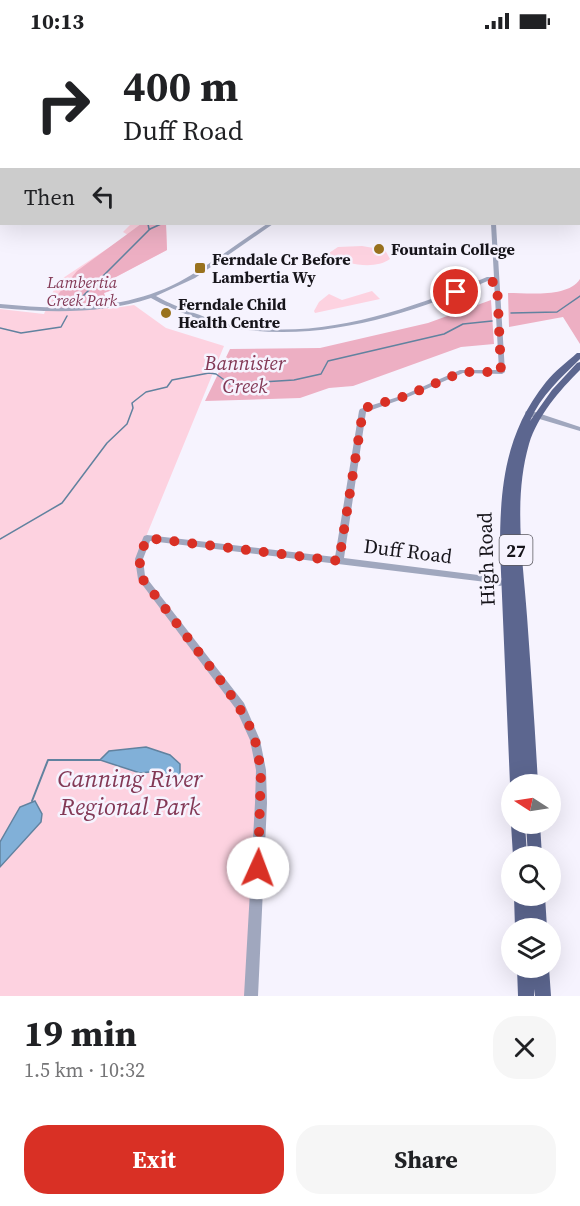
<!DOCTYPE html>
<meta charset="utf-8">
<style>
:root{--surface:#fff;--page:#f6f6f6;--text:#202124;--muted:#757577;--accent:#d93025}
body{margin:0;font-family:"Source Serif 4",serif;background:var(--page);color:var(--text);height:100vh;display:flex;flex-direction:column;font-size:22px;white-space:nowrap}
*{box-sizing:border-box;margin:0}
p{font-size:20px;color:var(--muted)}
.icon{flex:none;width:33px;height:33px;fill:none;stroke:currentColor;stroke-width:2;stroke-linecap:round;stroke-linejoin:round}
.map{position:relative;height:954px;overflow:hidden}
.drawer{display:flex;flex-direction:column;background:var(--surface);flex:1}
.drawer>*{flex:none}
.top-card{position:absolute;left:0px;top:0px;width:580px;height:183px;box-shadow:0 6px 24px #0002;background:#fff;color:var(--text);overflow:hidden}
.needle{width:39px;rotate:282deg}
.tools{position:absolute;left:501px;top:732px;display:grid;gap:12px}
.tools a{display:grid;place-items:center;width:60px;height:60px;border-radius:50%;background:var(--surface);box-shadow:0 6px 24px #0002;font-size:30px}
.pin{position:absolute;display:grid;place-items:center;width:51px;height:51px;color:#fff;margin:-26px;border:3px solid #fff;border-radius:50%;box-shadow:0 2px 6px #0007}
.me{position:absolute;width:66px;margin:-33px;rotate:2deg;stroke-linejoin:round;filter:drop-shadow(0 0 4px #0008)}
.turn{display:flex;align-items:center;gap:21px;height:126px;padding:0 24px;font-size:27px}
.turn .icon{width:78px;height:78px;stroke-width:2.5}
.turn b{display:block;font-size:42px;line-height:51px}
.then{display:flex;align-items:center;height:57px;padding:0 24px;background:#0003;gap:12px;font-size:22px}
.round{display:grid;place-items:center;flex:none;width:63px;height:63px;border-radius:24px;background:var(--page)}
.summary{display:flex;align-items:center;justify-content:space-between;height:102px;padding:0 24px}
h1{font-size:36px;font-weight:700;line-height:45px}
.button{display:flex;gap:12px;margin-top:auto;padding:12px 24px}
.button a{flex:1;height:69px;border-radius:24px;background:var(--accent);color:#fff;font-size:24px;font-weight:700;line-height:69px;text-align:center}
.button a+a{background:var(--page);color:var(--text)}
.status{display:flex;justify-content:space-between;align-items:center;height:42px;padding:0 30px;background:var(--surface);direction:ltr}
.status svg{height:16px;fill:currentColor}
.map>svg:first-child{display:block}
</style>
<div class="status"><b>10:13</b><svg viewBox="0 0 49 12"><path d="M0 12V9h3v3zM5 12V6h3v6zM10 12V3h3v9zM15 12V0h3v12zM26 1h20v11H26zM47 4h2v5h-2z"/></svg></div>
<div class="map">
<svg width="580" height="954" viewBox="0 0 580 954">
<rect width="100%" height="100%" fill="#f6f3fe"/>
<g fill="#fdd2e0">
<path d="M131 182H166L167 208 114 236 112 243 115 247 104 251 108 267 134 263 166 286 224 304 143 502 140 535 238 661 254 694 261 733 250 954H0V267L44 272 57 240 128 193 123 190Z"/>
<path d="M362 204 385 208 390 217C375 228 348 222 332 216L329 211 338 205Z"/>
<path d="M372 249 380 257 315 271 314 269 319 260 329 252 342 258Z"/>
</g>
<g fill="#edafc3">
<path d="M141 182H166L167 208 114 236 112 243 115 247 104 251 107 262 77 267 47 266 77 229Z"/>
<path d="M580 237V302L563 275 509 285 508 251C528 251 568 256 580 237Z"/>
<path d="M491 258 494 302 461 305 353 344 329 346 300 356 205 359 230 307 320 306 428 281Z"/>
</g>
<g fill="#81b0d8" stroke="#61829f" stroke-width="1.5">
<path d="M146 705 170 713 180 722V736H173L159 729 140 731 100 718 109 709Z"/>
<path d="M35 759 42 772 41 780 0 825V800L20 765Z"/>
</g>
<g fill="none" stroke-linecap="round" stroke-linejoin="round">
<g stroke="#61829f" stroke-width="1.5">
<path d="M350 2 353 0"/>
<path d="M148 182 149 187"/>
<path d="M150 187 161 182"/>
<path d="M75 262 150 187"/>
<path d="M511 271 557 270 580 254"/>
<path d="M0 286 21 291 61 285 67 274"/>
<path d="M0 497 62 461 107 401 127 382 133 366 132 361 146 350 167 345 172 338 209 331 216 332 230 342 294 338 321 332 328 319 444 292 463 282 492 279"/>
</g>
<path stroke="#61829f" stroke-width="2" d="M32 759 48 718H100"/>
<g fill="#a0a7be" fill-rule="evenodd">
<path d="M214 0 220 2H216Z"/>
<path d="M442 0H446L444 2H440Z"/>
<path d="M0 2 2 3V6L0 5Z"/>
<rect x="579" y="27" width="1" height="3"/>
<rect x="0" y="101" width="2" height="3"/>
<rect x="579" y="105" width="1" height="2"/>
<path d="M267 182H273L195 236 156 254C168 261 181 266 194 271 201 273 208 277 216 279 307 304 403 270 487 235H494L491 182H496L505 330 502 332 463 331 408 355 366 370 344 516 486 534 500 538 510 535 513 536 514 538 513 540 500 544 486 540 150 499 143 517 145 534 244 661 260 698 266 728 267 761 258 954H244L255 761 256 728 250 698 236 667 138 537 135 517 143 496 144 494 147 493 335 515 359 369 360 367 404 353 460 328H499L494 238H490C403 275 309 305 214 282 205 280 197 276 188 273 176 268 163 263 151 256 102 272 51 271 0 266V262C61 268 123 269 179 240 210 223 238 201 267 182Z"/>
<path d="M526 369H532L580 385V389L526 373 525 371Z"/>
</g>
<g fill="#5c668f" fill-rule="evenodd">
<path d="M254 0H258L253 2Z"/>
<rect x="579" y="172" width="1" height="5"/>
<path d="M577 311H580V317C561 336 541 353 530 379L552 348 577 321 580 320V328C559 349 538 373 529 402 513 458 523 517 527 574 531 630 535 686 538 742H512V746L510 742 500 507C500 445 505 391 546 340 555 329 567 320 577 311Z"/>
<path d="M512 780V782H525L527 814H513L511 782Z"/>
<path d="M526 782H540L542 814H528Z"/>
<path d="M514 854H545L547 886H531V883V886H515Z"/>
<path d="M517 926H549L551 954H535L534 947V954H518Z"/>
</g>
</g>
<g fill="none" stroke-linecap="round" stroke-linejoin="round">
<path stroke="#d93025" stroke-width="10" stroke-dasharray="0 18" d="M258 826 261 728 255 698 247 678 227 647 141 535C138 520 141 510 147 496L339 519 363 369 368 365 406 354 462 330H501L497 240H482L456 250"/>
</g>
<g fill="#99721e" stroke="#f6f3fe" stroke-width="2">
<circle cx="379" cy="207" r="6"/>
<rect x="194" y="220" width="12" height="12" rx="3"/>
<circle cx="166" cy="271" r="6"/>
</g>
<g text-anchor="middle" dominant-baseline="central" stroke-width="5" stroke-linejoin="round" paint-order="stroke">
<g font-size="16" font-weight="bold" fill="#17151b" stroke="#f6f3fe" text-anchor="start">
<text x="391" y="207">Fountain College</text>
<text x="212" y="217">Ferndale Cr Before<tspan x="212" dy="18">Lambertia Wy</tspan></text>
<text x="178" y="262">Ferndale Child<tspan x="178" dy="18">Health Centre</tspan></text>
</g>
<g font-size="16" font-style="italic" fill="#833956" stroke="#f6f3fe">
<text x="82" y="240">Lambertia<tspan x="82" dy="18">Creek Park</tspan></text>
</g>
<rect fill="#f6f3fe" stroke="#5a585f" stroke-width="1.5" x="499.5" y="493" width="33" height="30" rx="4.5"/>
<g font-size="18" font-weight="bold" fill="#17151b">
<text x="516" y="508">27</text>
</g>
<g font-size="20" font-style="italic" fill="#833956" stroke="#f6f3fe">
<text x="245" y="321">Bannister<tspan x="245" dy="23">Creek</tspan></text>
</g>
<g font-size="20" fill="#17151b" stroke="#f6f3fe">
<text transform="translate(408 509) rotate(7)">Duff Road</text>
<text transform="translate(486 517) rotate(-92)">High Road</text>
</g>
<g font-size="24" font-style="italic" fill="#833956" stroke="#f6f3fe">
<text x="130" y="736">Canning River<tspan x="130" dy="28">Regional Park</tspan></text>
</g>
</g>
</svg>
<div class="tools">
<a><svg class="needle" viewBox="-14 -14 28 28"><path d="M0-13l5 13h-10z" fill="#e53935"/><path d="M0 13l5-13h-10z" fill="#757577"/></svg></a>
<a><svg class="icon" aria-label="search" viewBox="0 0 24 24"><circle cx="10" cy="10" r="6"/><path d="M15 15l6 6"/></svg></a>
<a><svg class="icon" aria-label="layers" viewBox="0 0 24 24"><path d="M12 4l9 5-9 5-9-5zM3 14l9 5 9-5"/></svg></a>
</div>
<div class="pin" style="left:456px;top:250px;background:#d93025"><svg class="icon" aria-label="arrive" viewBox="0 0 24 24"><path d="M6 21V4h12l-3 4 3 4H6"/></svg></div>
<svg class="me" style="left:258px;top:826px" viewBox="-20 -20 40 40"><circle r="19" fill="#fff"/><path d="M0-13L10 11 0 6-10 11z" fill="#d93025"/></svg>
<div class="top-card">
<div class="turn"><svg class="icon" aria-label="right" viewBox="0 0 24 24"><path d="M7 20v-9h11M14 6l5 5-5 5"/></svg><div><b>400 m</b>Duff Road</div></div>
<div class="then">Then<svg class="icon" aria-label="left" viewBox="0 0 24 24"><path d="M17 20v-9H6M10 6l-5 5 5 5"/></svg></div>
</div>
</div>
<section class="drawer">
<div class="summary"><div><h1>19 min</h1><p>1.5 km · 10:32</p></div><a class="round"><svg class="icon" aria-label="close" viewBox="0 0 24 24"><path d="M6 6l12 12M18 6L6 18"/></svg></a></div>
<div class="button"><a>Exit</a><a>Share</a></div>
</section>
